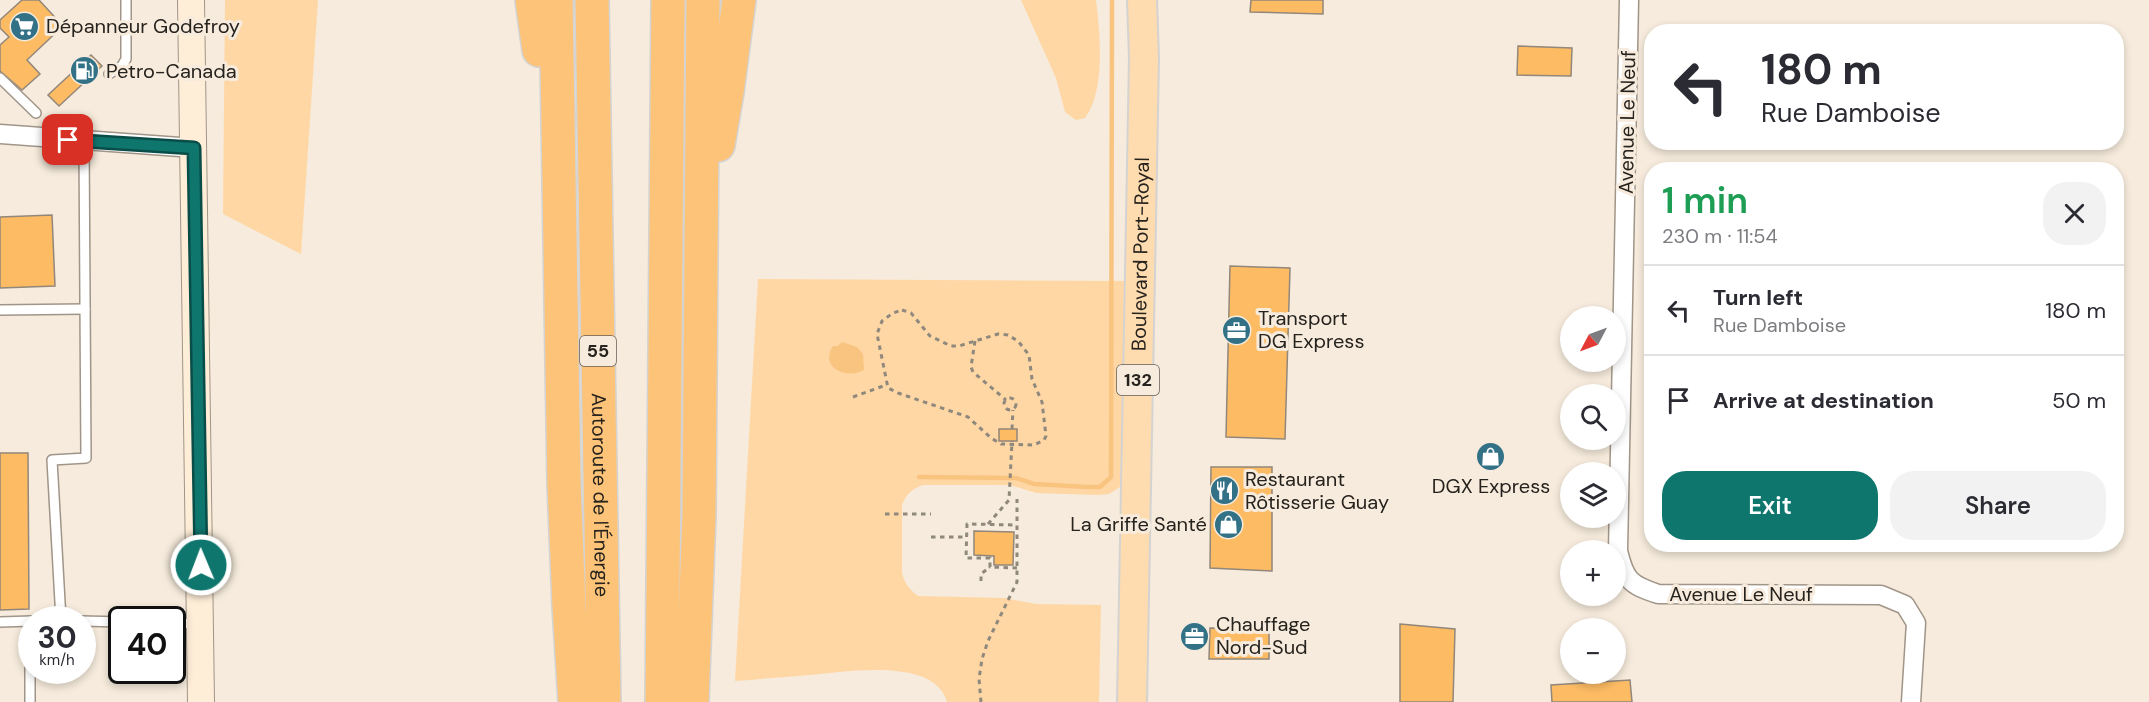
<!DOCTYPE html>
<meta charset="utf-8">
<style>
:root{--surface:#fff;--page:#f2f2f3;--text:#2b2b33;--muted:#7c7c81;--line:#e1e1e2;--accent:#0f766e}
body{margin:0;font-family:"DM Sans",sans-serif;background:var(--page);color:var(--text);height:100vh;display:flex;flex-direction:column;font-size:22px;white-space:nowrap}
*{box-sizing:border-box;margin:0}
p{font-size:20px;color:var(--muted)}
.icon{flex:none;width:33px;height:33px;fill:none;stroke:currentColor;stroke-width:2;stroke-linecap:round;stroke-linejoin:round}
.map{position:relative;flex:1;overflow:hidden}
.panel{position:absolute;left:1644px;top:162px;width:480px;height:390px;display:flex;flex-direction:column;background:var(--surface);border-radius:24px;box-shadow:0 3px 9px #0003}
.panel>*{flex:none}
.top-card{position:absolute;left:1644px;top:24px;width:480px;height:126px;border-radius:24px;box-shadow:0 3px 9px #0003;background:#fff;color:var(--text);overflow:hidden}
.needle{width:39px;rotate:229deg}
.fabs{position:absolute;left:1560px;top:306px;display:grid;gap:12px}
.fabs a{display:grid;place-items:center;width:66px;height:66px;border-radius:50%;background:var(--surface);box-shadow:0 3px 9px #0003;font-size:30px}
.speed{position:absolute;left:18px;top:606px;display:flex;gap:12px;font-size:30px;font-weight:700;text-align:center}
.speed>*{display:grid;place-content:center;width:78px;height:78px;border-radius:50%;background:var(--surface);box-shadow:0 3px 9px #0003;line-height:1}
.speed small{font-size:15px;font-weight:400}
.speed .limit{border:3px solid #111;border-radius:9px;background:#fff;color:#111}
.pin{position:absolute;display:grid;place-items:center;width:51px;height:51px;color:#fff;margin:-26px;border-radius:12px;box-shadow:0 3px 9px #0006}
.me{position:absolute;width:66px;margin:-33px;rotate:359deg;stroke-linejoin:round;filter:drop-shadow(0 0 4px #0008)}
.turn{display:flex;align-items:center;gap:21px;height:126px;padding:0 18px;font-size:27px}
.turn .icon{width:78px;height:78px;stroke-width:2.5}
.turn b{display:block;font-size:42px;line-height:51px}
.round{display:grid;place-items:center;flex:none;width:63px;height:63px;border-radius:24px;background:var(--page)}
.headline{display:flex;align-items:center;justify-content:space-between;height:102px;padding:0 18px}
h1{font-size:36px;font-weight:600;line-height:45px;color:#1e9e55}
.cta{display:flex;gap:12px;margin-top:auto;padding:12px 18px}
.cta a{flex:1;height:69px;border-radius:24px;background:var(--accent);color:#fff;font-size:24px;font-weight:600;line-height:69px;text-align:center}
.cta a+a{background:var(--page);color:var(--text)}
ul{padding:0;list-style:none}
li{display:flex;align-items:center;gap:18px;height:90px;padding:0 18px;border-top:2px solid var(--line)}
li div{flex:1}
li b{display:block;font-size:22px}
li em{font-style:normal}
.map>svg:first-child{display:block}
</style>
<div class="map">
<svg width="2149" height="702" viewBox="0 0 2149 702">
<rect width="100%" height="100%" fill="#f6ebdc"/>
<g fill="#ffd7a5">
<path d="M225 0H318L301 254 223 214Z"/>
<path d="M1021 0H1096C1100 34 1106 90 1085 118L1076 120 1065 112 1056 78Z"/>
<path d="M758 279 1127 281 1123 485 1109 494 1099 495 1036 493 1010 485H923C912 489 906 494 902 505V573C905 584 909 589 918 596L1004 598 1036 604 1101 605 1099 702H947C935 656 843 672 810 675 785 677 760 679 735 681Z"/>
</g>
<path fill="#f8c480" d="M842 342 857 347 863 354 864 370C846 380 819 367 833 346H838Z"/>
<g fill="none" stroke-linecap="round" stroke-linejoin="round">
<path stroke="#f8c480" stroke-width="4.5" d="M919 477 1016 478 1034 484 1088 487H1100L1111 477 1112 0"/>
</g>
<g fill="#fdbc64" stroke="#92877a" stroke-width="1.5">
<path d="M22 0H39L63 26 27 60 40 74 22 90 0 71V45L9 37 0 28V20Z"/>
<path d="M1251 0H1323V14L1250 12Z"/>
<path d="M1518 46 1572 48 1571 76 1517 75Z"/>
<path d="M91 55 102 66 59 106 48 95Z"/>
<path d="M52 215 55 286 0 288V217Z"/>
<path d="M1230 266 1290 268 1285 439 1226 437Z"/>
<rect x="999" y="429" width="18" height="12"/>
<path d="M0 453H28L29 609 0 610Z"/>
<path d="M1211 467H1272V571L1210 568Z"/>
<path d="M974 531 1014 532 1013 565H994V556L974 555Z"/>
<path d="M1400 624 1455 629 1453 702H1400Z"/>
<path d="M1210 628 1269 629V659H1209Z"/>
<path d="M1630 680 1632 702H1552L1551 685Z"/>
</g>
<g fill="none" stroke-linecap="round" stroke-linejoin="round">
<defs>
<g id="lane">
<path d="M109 74 122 66 126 59V0"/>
<path d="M0 78 36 113"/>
<path d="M0 310 85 309"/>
<path d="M61 620 52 460 86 458 84 141"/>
<path d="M30 621V702"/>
<path d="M82 621 122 622"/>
<path d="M0 622 32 621"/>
<path d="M172 623 199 624"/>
</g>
<g id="street">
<path d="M1629 0 1618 551C1625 580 1630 585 1658 594L1881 595 1905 605 1916 623 1911 702"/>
<path d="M0 134 194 148"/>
</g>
<path id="secondary" d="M191 0 201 702"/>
<g id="primary">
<path id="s1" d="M1132 702 1144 58 1142 0"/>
</g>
<g id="highway">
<path d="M532 0 539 50"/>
<path d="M556 0 564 484 569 606 575 702"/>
<path id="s2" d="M592 0 604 702"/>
<path d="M718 145 727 92 739 0"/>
<path d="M662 702 668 0"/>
<path d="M692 702 699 515 703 0"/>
</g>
</defs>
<use href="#lane" stroke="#a09588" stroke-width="12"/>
<use href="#street" stroke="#a09588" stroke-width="21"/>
<use href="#secondary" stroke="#a09588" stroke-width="28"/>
<use href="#primary" stroke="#d4d3d2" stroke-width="32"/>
<use href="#highway" stroke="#d4d3d2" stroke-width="36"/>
<g stroke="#8f887d" stroke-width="3" stroke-dasharray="4.5 4.5" stroke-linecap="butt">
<path d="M902 310 911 313 930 336 951 346H959L998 334 1008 335 1018 341 1029 355 1032 379 1042 402 1046 436 1044 440 1034 445 1001 444 991 438 968 417 898 393 888 388 877 334 882 321 893 313Z"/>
<path d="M975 341 971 367 973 372 1006 400"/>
<path d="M853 397 886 385"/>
<circle cx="1010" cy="404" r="6"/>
<path d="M1012 429 1013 410"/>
<path d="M885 514H931"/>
<path d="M988 524 1009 500 1012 441"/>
<path d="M931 537H966"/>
<path d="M1017 568 990 567V558H966L967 524 1017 525"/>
<path d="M981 581V574L990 567"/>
<path d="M981 702 979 679 982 659 988 641 1017 582V499"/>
</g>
<use href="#lane" stroke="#fff" stroke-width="9"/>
<use href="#street" stroke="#fff" stroke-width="18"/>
<use href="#secondary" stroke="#feedd7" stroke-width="26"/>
<use href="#primary" stroke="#fedcaf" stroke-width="28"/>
<use href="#highway" stroke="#fdc479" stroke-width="33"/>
</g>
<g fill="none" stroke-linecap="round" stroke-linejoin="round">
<defs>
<path id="route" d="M68 140 194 148 201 565"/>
</defs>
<use href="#route" stroke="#0a4d48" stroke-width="15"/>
<use href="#route" stroke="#0f766e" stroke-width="10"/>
</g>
<defs>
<symbol id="supermarket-disc" viewBox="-11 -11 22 22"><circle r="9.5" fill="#327186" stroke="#f6ebdc"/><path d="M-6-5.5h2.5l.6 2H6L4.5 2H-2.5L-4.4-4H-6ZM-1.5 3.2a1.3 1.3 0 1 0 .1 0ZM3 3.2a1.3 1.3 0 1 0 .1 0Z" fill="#fff"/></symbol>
<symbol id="fuel-disc" viewBox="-11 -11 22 22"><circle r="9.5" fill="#327186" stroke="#f6ebdc"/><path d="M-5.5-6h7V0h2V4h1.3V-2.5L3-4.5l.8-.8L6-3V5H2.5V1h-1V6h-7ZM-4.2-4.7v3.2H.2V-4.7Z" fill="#fff"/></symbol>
<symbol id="office-disc" viewBox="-11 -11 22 22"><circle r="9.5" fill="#327186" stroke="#f6ebdc"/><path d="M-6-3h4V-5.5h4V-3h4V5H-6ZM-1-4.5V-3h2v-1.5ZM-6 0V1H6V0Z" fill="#fff"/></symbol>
<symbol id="shop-disc" viewBox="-11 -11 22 22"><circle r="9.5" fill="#327186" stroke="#f6ebdc"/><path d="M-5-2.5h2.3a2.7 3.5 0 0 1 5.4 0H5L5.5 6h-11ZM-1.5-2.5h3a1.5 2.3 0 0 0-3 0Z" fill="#fff"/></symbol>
<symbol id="restaurant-disc" viewBox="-11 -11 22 22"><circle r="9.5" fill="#327186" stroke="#f6ebdc"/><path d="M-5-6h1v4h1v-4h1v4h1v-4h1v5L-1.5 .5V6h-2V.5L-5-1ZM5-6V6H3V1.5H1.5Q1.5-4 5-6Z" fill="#fff"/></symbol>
</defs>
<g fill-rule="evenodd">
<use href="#supermarket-disc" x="8" y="10" width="33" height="33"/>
<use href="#fuel-disc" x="68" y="54" width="33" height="33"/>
<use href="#office-disc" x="1220" y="314" width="33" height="33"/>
<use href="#shop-disc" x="1474" y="440" width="33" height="33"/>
<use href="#restaurant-disc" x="1208" y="474" width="33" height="33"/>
<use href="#shop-disc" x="1212" y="508" width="33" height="33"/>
<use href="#office-disc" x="1178" y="620" width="33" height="33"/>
</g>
<g text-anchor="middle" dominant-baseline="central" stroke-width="6" stroke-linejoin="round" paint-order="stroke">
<g fill="#f6ebdc" stroke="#645e56" stroke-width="1.5">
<rect x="580" y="336" width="36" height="30" rx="4.5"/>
<rect x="1117" y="365" width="42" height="30" rx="4.5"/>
</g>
<g font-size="18" font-weight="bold" fill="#26221d">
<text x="598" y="351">55</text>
<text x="1138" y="380">132</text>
</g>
<g font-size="20" fill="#26221d" stroke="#f6ebdc" text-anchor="start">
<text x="46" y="26">Dépanneur Godefroy</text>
<text x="106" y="71">Petro-Canada</text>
<text x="1258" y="318">Transport<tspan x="1258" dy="23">DG Express</tspan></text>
<text x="1245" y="479">Restaurant<tspan x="1245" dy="23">Rôtisserie Guay</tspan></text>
<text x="1491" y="486" text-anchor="middle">DGX Express</text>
<text x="1207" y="524" text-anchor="end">La Griffe Santé</text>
<text x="1216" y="624">Chauffage<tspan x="1216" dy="23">Nord-Sud</tspan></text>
</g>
<g font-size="20" fill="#26221d" stroke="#f6ebdc">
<text transform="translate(1627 122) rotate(-89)">Avenue Le Neuf</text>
<text stroke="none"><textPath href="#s1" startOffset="448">Boulevard Port-Royal</textPath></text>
<text stroke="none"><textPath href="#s2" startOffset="495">Autoroute de l'Énergie</textPath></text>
<text x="1741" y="594">Avenue Le Neuf</text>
</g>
</g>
</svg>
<div class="fabs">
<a><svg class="needle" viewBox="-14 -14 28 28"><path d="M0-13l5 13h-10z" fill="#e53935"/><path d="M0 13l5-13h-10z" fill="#7c7c81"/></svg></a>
<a><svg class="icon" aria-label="search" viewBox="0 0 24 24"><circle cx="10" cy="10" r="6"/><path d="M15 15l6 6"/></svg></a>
<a><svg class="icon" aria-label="layers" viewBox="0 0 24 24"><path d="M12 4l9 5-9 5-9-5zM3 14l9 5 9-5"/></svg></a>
<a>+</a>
<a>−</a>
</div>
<div class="speed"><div>30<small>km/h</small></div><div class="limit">40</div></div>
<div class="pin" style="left:68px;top:140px;background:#d93025"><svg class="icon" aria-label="arrive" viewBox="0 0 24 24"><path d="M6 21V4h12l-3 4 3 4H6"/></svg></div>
<svg class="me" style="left:201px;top:565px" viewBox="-20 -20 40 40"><circle r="17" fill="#0f766e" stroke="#fff" stroke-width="3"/><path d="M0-11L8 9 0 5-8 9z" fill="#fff"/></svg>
<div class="top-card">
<div class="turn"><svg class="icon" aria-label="left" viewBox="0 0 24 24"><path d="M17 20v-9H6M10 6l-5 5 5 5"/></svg><div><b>180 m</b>Rue Damboise</div></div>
</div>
<section class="panel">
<div class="headline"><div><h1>1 min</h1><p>230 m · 11:54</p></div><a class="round"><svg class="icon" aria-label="close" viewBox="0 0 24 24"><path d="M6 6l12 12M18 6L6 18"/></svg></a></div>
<ul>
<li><svg class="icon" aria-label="left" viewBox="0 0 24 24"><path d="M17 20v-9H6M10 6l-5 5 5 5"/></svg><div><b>Turn left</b><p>Rue Damboise</p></div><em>180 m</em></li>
<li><svg class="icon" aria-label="arrive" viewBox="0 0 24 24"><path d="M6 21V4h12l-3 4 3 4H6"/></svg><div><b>Arrive at destination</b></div><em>50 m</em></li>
</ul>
<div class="cta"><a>Exit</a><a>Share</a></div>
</section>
</div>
